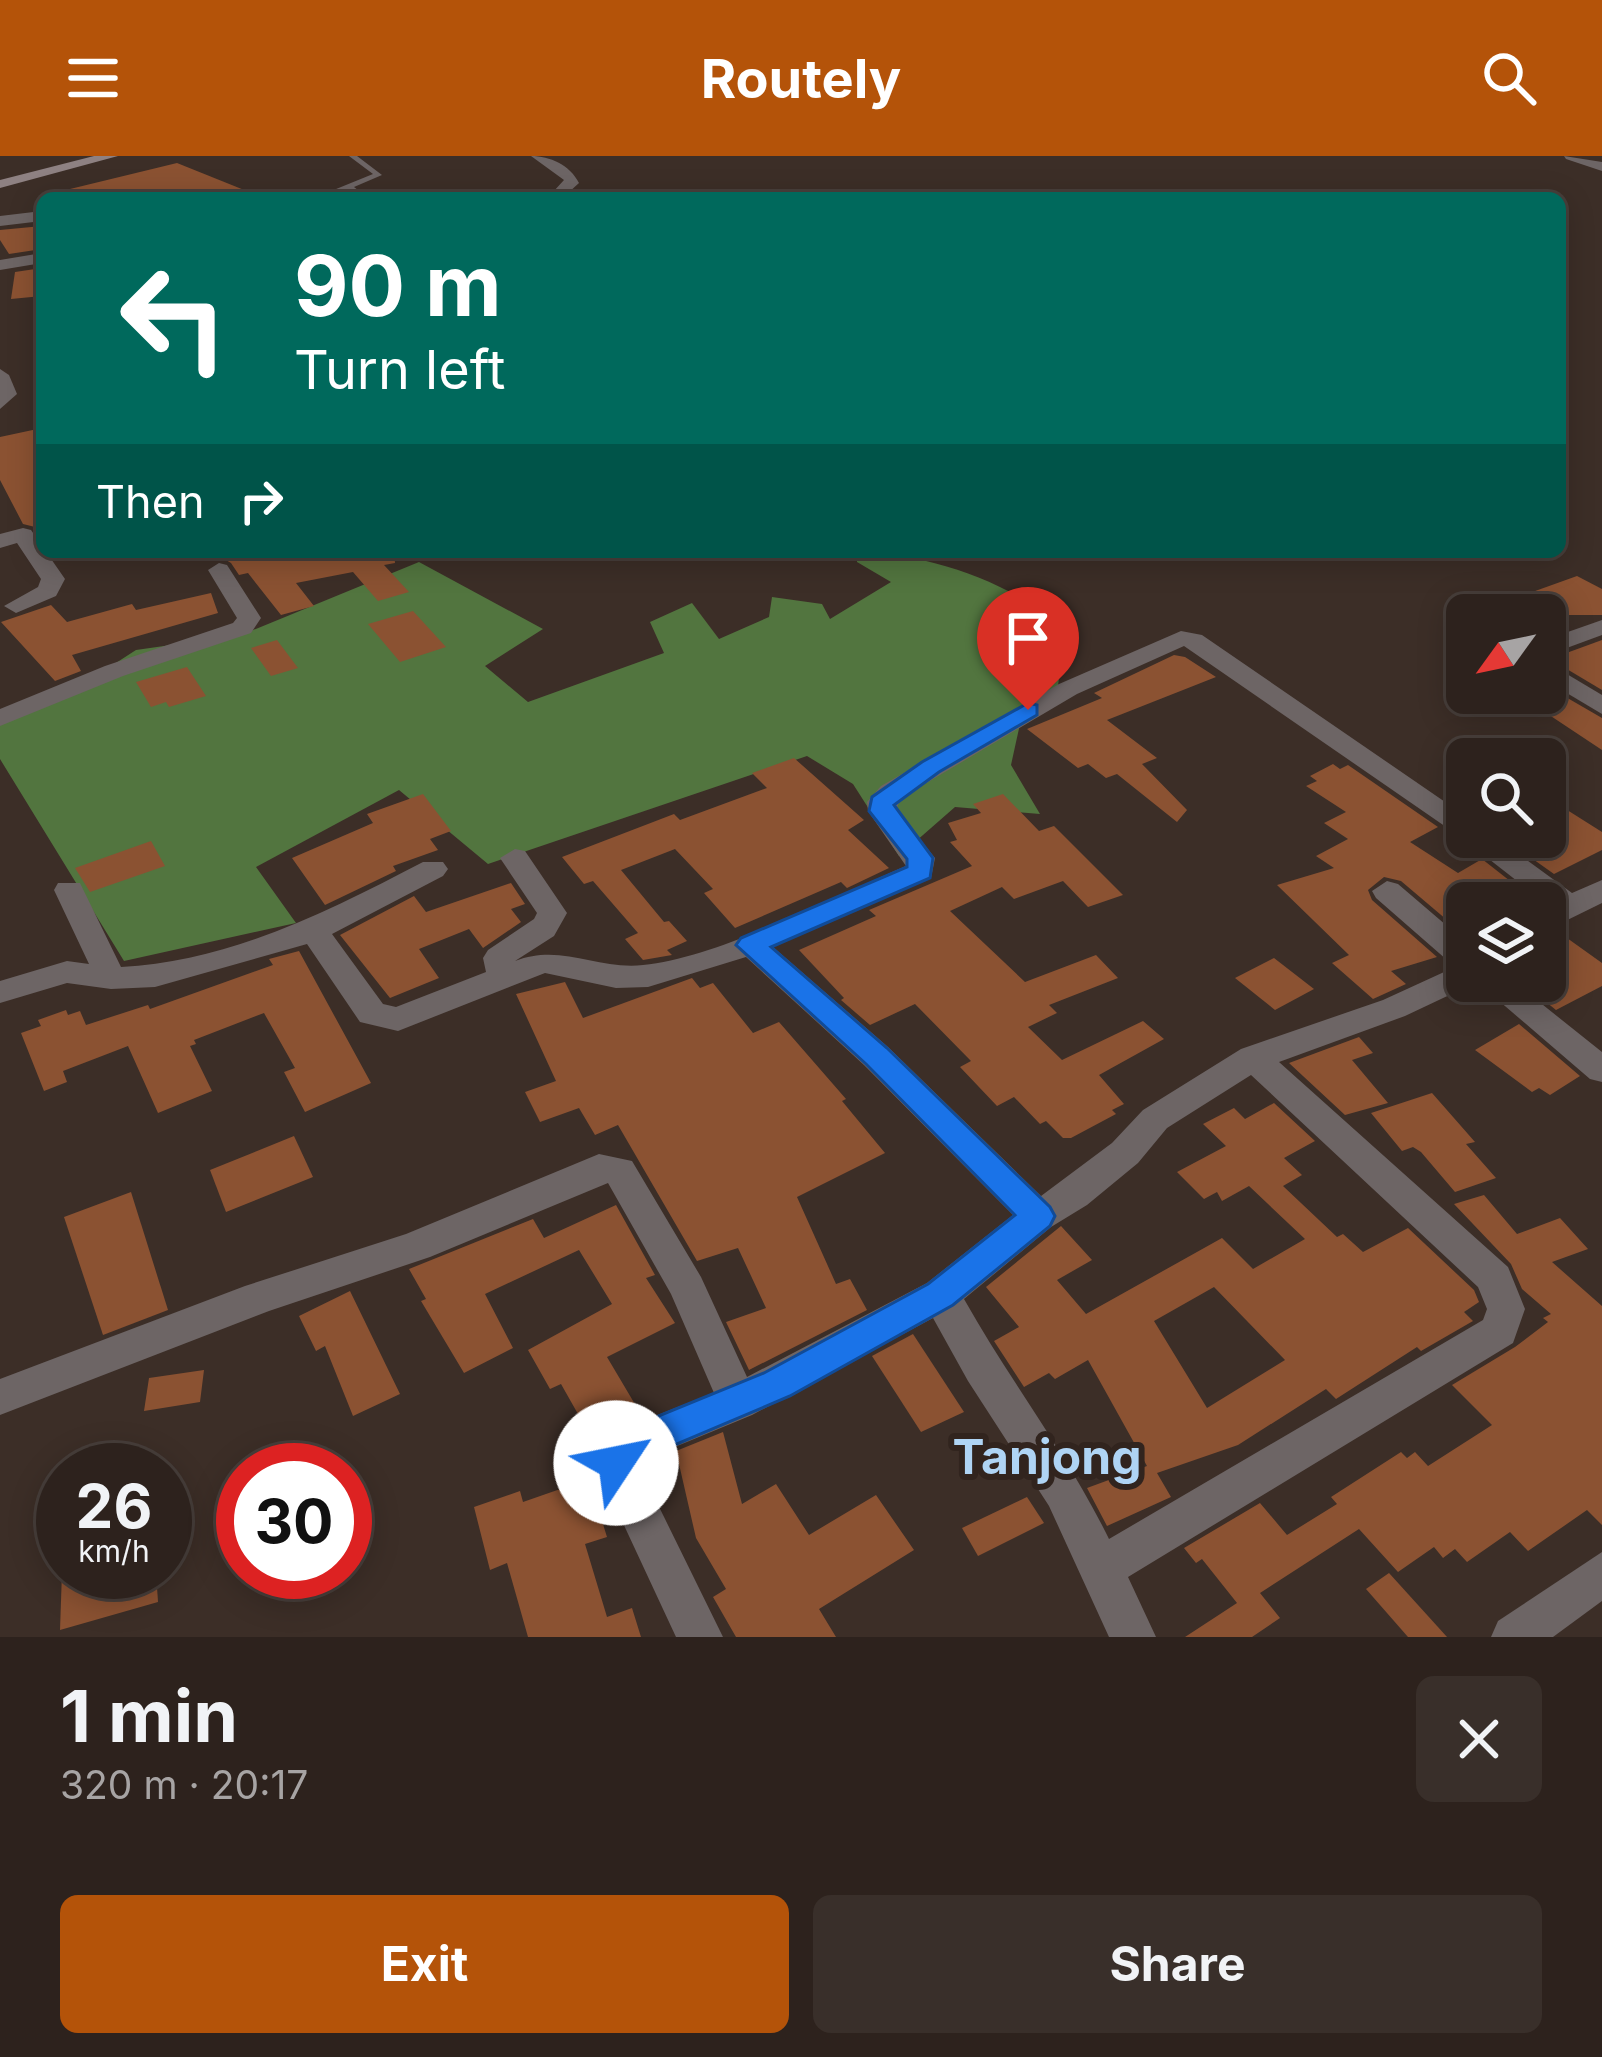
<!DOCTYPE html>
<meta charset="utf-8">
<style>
:root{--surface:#2d221d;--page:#392f2a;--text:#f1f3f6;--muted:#a7a4a4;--line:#483f3b;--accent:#b45309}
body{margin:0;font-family:Inter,sans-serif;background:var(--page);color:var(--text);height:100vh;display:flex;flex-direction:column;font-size:45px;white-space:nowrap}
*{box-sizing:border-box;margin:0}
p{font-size:39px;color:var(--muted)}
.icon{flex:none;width:66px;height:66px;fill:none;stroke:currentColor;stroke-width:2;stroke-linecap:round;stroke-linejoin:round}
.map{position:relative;height:1481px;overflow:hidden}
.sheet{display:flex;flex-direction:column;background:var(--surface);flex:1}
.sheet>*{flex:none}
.guide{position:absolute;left:36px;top:36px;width:1530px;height:366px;border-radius:18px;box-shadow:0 6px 30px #0003,0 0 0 3px var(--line);background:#00695c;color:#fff;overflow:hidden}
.needle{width:78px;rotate:237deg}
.fabs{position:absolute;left:1446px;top:438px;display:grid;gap:24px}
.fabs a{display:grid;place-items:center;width:120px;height:120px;border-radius:18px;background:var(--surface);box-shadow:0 6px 30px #0003,0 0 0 3px var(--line);font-size:60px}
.speed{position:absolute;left:36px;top:1287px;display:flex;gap:24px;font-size:60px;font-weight:700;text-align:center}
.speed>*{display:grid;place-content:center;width:156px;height:156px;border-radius:50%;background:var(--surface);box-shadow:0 6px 30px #0003,0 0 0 3px var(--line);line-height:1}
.speed small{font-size:30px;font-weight:400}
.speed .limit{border:18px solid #d22;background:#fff;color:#111}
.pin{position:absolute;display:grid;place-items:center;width:102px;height:102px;color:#fff;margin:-123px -51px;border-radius:50% 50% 50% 0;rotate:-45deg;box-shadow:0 0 12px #0007}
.pin .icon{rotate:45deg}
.me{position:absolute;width:132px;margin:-66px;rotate:56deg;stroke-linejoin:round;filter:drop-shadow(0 0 9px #0008)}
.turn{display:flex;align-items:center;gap:42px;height:252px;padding:0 60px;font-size:54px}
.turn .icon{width:156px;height:156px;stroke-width:2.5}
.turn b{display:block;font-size:84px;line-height:102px}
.then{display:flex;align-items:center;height:114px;padding:0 60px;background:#0003;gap:24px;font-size:45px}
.round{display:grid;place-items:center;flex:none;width:126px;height:126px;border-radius:18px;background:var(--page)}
.head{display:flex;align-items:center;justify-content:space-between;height:204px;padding:0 60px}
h1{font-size:72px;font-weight:700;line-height:90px}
.cta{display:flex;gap:24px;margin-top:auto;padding:24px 60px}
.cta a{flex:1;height:138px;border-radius:18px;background:var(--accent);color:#fff;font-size:48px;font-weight:700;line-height:138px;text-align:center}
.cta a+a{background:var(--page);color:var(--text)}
header{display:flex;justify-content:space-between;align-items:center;height:156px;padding:0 60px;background:var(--accent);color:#fff;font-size:54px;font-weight:700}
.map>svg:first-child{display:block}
</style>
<header><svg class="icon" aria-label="menu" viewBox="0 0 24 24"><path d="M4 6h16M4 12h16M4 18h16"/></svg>Routely<svg class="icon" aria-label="search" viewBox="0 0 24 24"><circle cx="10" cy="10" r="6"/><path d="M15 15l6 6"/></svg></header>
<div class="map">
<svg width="1602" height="1481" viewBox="0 0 1602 1481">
<rect width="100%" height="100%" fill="#3c2e27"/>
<path fill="#52753f" d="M857 396C919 396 1029 427 1064 482L1057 538 1020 568 1011 609 1040 658 955 651 899 700 853 628 807 600 488 708 399 634 256 711 296 767 124 805 0 603V566L57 545 136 494 241 479 419 406 543 473 485 510 528 546 664 497 650 466 692 447 719 483 769 461 772 441 822 448 830 463 891 426 857 406Z"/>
<g fill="#8b5232" fill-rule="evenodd">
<path d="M177 7 264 42H71L70 33Z"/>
<path d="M42 70V93L9 98 0 84V74Z"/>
<path d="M42 112V140L11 143 15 116Z"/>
<path d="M42 272V382L35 371 23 368 0 324V281Z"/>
<path d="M213 396H394L395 407 384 409 409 436 378 445 353 416 296 427 314 450 281 459 248 417 239 419 231 407Z"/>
<path d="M1577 420 1602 433V459H1468Z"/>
<path d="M211 437 218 457 72 499 81 515 55 525 1 466 51 449 67 466 132 448 136 454Z"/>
<path d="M413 455 446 491 400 506 368 468Z"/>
<path d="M277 484 298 512 271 520 251 492Z"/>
<path d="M1602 484V534L1550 503Z"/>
<path d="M1174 499 1185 501 1216 521 1107 564 1157 602 1142 608 1187 654 1177 666 1117 618 1106 622 1088 608 1078 612 1027 573 1102 542 1094 537Z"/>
<path d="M187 511 206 540 169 551 166 546 151 551 136 526Z"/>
<path d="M1545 529 1602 562V594L1516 537H1545Z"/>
<path d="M794 602 864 664 848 674 889 712 847 732 841 726 735 772 704 737 713 733 675 693 621 714 664 766 669 765 687 785 667 794 672 799 643 804 625 783 638 777 593 725 584 728 562 701 674 658 680 664 767 632 752 617Z"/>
<path d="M1333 608 1340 613 1348 609 1438 671 1410 686 1458 717 1482 703 1538 747H1467V781L1401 725 1384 721 1368 734 1372 744 1437 801 1391 815 1406 828 1373 843 1332 807 1349 799 1277 729 1334 712 1316 700 1348 683 1324 667 1346 656 1306 630 1317 625 1310 620Z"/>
<path d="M423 638 451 675 430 683 438 694 393 710 396 715 325 749 292 702 373 667 367 658Z"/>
<path d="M1003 638 1039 675 1054 670 1123 739 1088 751 1063 725 1014 743 1002 731 950 755 1025 826 1096 799 1118 822 1049 849 1057 857 1028 871 1062 904 1143 865 1164 883 1099 919 1124 948 1112 954 1116 958 1071 982H1063L1046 965 1040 968 1014 941 997 950 960 911 971 905 915 848 870 869 841 844 844 842 799 794 876 760 869 754 972 710 950 686 957 684 948 667 981 657 973 648Z"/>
<path d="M1545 640 1602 676V694L1554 718 1510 687 1520 681H1545Z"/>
<path d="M151 685 165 710 90 736 75 712Z"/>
<path d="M511 727 525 748 511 753 521 766 483 792 469 773 419 793 439 822 390 842 340 779 414 740 426 756Z"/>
<path d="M1567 782 1602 807V830L1556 854 1520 825H1545V793Z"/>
<path d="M299 795 371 927 305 956 284 916 295 912 264 857 194 884 196 888 190 890 212 935 158 957 128 890 63 915 67 926 44 935 21 877 41 870 38 864 66 854 68 859 80 855 86 869 148 849 150 853 273 809 269 803Z"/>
<path d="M1274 802 1314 833 1275 854 1235 822Z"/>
<path d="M692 822 700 832 713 827 753 877 779 866 846 943 842 945 885 997 797 1041 836 1128 850 1123 867 1154 749 1214 726 1166 766 1152 738 1092 697 1105 618 969 595 979 579 952 540 966 525 936 556 925 516 838 565 826 583 862Z"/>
<path d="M1519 868 1580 920 1550 939 1539 932 1532 936 1475 894Z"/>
<path d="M1359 881 1373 897 1352 904 1388 947 1345 959 1289 907Z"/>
<path d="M1432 937 1475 986 1466 988 1496 1022 1455 1036 1421 996 1413 991 1402 995 1371 957Z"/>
<path d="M1274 947 1315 985 1284 1002 1302 1019 1283 1030 1337 1081 1343 1078 1363 1096 1408 1072 1474 1134 1479 1146 1464 1156 1473 1165 1421 1195 1417 1191 1336 1243 1326 1233 1238 1289 1157 1317 1171 1341 1107 1370 1087 1332 1147 1310 1088 1204 1055 1223 1049 1217 1024 1231 994 1185 1019 1171 986 1131 1061 1070 1092 1104 1057 1124 1086 1158 1222 1082 1253 1113 1305 1083 1249 1030 1222 1045 1217 1036 1204 1043 1177 1016 1226 990 1203 968 1234 952 1245 963ZM1214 1131 1285 1204 1207 1252 1154 1165Z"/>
<path d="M294 980 313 1021 226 1056 210 1014Z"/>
<path d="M131 1036 168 1154 103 1179 64 1061Z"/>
<path d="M1484 1039 1517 1078 1560 1062 1588 1093 1552 1106 1602 1150V1369L1587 1354 1528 1395 1510 1376 1467 1406 1455 1393 1443 1402 1434 1391 1398 1416 1359 1373 1260 1437 1280 1462 1252 1481H1185L1237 1447 1202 1403 1196 1407 1184 1392 1260 1347 1287 1379 1337 1348 1331 1341 1401 1296 1407 1302 1415 1296 1428 1310 1492 1269 1452 1229 1515 1191 1548 1166 1543 1162 1551 1158 1522 1133 1511 1108 1454 1048Z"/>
<path d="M616 1049 655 1119 646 1122 675 1167 607 1201 639 1255 591 1281 561 1228 550 1233 528 1194 612 1148 579 1094 485 1138 513 1192 464 1217 421 1145 426 1143 409 1113 533 1063 544 1082Z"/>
<path d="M350 1135 400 1238 353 1260 325 1190 316 1195 299 1160Z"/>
<path d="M913 1178 964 1256 921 1276 872 1200Z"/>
<path d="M204 1214 200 1246 144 1255 149 1222Z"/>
<path d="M723 1276 742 1348 776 1328 809 1379 876 1339 914 1394 819 1453 836 1481H736L713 1441 726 1433 696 1382 676 1295Z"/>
<path d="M589 1323 607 1381 585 1388 607 1461 632 1452 641 1481H528L507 1407 490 1414 474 1351 520 1335 523 1346Z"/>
<path d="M1027 1341 1044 1367 978 1400 962 1372Z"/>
<path d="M62 1416H156L158 1446 60 1474Z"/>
<path d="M1389 1417 1447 1481H1408L1366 1433Z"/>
</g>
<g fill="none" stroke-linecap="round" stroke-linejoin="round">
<path fill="#6d6565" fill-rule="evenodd" d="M349 0H357L382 19 354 31 368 42H359L348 33 325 42H314L373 18Z"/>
<g fill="#6d6565" fill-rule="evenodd">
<path d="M531 0C550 0 570 9 579 27L568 37 569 42H555L553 36 564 24Z"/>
<path d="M1564 0 1602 6V15L1566 3Z"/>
<path d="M42 55V65L0 70V60Z"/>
<path d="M42 97V107L0 114V104Z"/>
<path d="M0 213 9 219 17 238 0 253Z"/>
<path d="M23 372 31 374 65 423 56 440 16 457 4 450 38 431 41 423 17 387 0 392V378Z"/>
<path d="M219 407 227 409 261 462 251 477 123 520 0 570V553L105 510 233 467 237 462 208 414Z"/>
<path d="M1602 464V479L1545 500V484Z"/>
<path d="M1181 475 1202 479 1467 661V681H1495L1572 737 1602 724V747L1545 775V752L1549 750 1462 682 1184 490 1077 538 901 642 896 654 935 702 931 722 773 791 888 891 1041 1040 1112 987 1143 954 1241 893 1383 844 1455 811 1376 742 1372 735 1387 725 1398 728 1467 787V825H1513L1602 896V926L1590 923 1477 826 1405 860 1279 906 1508 1111 1525 1153 1513 1187 1128 1421 1156 1481H1109L1049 1350 968 1225 933 1162 752 1259 641 1305 638 1308 723 1481H676L595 1307 611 1277 714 1237 671 1138 608 1027 430 1101 269 1155 0 1259V1223L245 1130 406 1078 599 998 632 1005 701 1121 747 1221 927 1127 1013 1059 864 909 746 801 648 831 616 832 545 817 398 875 360 866 307 788 155 831 111 833 67 827 0 847V825L67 805 89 808 54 734 58 727H80L121 811C229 806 329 755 423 706H443L448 713 443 720 332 778 383 848 396 851 486 816 483 802 488 794 534 763 537 757 500 702 515 693 525 695 567 757 554 780 515 805C561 787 597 814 643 809 720 801 833 741 906 710L868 655 867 646 881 630 1059 528ZM1251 919 1478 1131 1487 1153 1483 1164 1109 1383C1068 1299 1010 1225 964 1143L1051 1071 1087 1049 1138 1007 1167 972Z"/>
<path d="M1545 505 1602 539V558L1545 524Z"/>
<path d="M1602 1396V1445L1553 1481H1491L1498 1465Z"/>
</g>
<path fill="#8e8182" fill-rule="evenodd" d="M94 0H118L0 32V24Z"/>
</g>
<path fill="#1a73e8" stroke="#114b97" stroke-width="3" d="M1028 547 1037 549V559L939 616 894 649 933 702 930 722 771 791 887 892 1050 1051 1055 1060 1050 1070 953 1149 790 1240 639 1304 629 1320 616 1325 602 1320 597 1307 612 1279 764 1217 928 1128 1015 1059 866 908 736 789 741 782 907 711V703L869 655 872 641 922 606Z"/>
<g text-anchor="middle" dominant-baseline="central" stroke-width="12" stroke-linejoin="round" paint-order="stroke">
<g font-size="48" font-weight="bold" fill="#afd4f4" stroke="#31241e">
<text x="1047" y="1300">Tanjong</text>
</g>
</g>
</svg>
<div class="fabs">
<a><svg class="needle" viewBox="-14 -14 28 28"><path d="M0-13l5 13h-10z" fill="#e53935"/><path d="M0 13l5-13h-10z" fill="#a7a4a4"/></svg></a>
<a><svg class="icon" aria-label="search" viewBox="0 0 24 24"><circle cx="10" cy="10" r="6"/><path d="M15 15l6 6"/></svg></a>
<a><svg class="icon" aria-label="layers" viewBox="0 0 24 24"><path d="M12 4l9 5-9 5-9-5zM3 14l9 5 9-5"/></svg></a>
</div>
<div class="speed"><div>26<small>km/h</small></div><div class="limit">30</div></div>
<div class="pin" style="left:1028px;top:554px;background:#d93025"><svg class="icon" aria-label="arrive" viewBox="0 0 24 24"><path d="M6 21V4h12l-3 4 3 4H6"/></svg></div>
<svg class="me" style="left:616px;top:1307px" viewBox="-20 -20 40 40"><circle r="19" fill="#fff"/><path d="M0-13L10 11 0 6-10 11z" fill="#1a73e8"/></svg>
<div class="guide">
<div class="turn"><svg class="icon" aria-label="left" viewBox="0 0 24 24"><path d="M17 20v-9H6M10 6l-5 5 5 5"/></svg><div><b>90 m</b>Turn left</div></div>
<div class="then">Then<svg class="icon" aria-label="right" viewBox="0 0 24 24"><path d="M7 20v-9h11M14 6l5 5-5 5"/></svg></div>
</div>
</div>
<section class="sheet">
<div class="head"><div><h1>1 min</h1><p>320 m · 20:17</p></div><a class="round"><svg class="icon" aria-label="close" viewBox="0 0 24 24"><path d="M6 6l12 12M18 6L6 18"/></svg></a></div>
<div class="cta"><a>Exit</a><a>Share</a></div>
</section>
